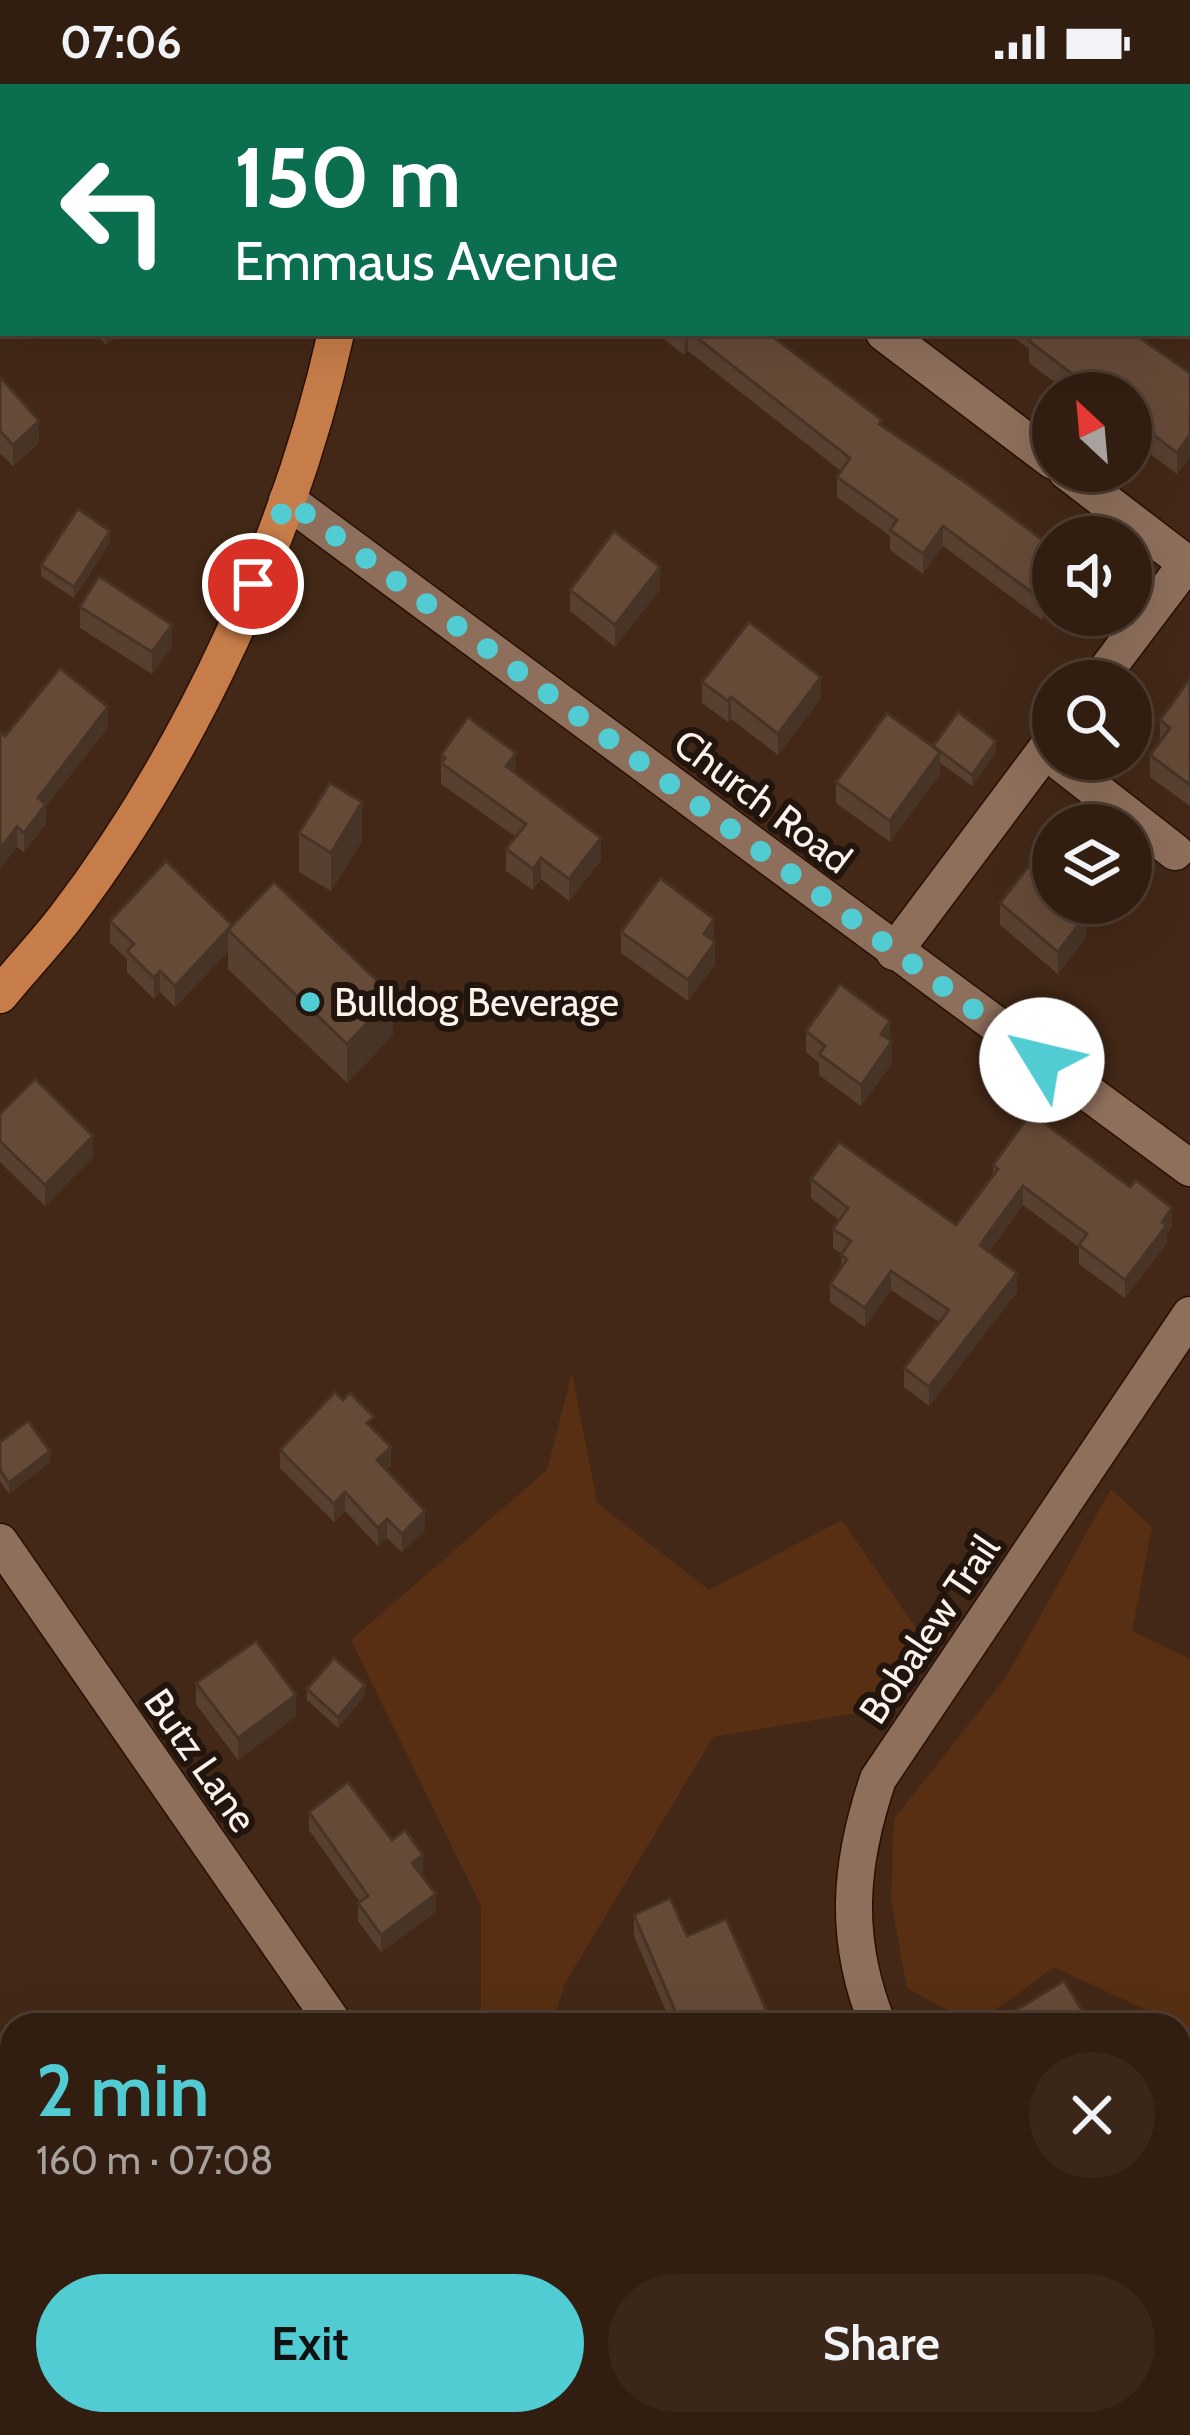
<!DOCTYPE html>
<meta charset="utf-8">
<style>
:root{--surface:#321e11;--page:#3a271a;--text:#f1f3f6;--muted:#a8a29f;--line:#4d3c31;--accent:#51ccd3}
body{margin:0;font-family:Cabin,sans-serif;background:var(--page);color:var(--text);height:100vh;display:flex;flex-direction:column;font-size:45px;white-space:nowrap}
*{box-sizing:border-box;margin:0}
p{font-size:39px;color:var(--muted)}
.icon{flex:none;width:66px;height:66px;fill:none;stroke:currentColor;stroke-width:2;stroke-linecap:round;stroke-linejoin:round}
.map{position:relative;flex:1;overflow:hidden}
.sheet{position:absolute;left:0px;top:1929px;width:1191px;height:423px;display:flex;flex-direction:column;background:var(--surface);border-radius:36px 36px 0 0;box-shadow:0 12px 48px #0002,0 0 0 3px var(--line)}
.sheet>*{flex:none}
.guide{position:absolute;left:0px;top:0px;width:1191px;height:252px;box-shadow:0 12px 48px #0002,0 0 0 3px var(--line);background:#0b6e4f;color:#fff;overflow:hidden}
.needle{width:78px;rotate:334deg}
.tools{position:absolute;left:1032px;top:288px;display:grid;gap:24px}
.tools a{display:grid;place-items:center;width:120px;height:120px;border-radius:50%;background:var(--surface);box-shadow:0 12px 48px #0002,0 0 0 3px var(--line);font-size:60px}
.pin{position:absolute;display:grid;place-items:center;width:102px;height:102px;color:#fff;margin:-51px;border:6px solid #fff;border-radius:50%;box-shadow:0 3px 12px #0007}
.me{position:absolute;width:132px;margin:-66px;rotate:306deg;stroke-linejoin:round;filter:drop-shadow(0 0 9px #0008)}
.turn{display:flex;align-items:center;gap:42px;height:252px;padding:0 36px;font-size:54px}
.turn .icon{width:156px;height:156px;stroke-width:2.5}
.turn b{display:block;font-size:84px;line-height:102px}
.round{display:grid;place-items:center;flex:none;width:126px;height:126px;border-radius:63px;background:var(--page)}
.summary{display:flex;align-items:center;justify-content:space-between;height:204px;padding:0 36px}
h1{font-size:72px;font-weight:600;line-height:90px;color:var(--accent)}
.action{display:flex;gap:24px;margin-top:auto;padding:24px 36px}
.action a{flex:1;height:138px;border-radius:72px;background:var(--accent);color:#111;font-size:48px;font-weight:600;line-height:138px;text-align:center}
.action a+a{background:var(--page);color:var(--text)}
.status{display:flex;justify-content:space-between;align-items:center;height:84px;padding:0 60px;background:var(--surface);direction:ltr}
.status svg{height:33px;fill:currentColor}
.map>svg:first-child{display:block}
</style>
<div class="status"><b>07:06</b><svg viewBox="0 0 49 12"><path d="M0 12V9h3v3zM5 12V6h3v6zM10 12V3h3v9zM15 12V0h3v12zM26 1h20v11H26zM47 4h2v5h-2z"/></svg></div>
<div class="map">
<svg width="1190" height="2351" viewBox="0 0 1190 2351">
<rect width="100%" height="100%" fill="#432817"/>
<g fill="#582f12">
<path d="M1112 0H1190L1188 242V3H1109Z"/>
<path d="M572 1288 597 1419 709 1506 842 1436 922 1553 863 1628 713 1653 564 1901 552 1941H481V1822L351 1556 547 1386Z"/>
<path d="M1111 1405 1152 1443 1132 1547 1190 1575V1983L1184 1945 1179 1941 1054 1883 975 1941 907 1904 891 1816 894 1735 1006 1593Z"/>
<path d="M102 2340H784L792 2351H88Z"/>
</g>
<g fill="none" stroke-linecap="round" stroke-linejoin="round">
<defs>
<g id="minor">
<path d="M260 0 264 3"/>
<path d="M556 0 560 3"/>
<path d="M0 65 3 68"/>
<path d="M0 222 3 219"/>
<path d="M884 249 1053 377"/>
<path d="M1066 387 1190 482"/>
<path d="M287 416 1190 1084"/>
<path d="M1098 597 1187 479"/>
<path d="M1056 675 1175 768"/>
<path d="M894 868 1053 656"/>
<path d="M0 1458 335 1941"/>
<path d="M878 1941C843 1855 849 1781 878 1695L1190 1231"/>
<path d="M1129 2340 1136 2351"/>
</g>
<g id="major">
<path d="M388 3V0"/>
<path d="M0 911C21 885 45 860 65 834 191 669 291 451 336 249"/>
</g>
</defs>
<use href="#minor" stroke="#281002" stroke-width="39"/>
<use href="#major" stroke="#281002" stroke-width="39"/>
<use href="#minor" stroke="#8e6f5c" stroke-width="36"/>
<use href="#major" stroke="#c77d4a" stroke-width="36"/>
</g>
<g fill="#584030">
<path d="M60 0H118L115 3H63Z"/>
<path d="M96 249H121L106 261Z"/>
<path d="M656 249H768L882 341 1053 464V522L1042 536 943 462 923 490 890 466V452L837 413V393L841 387 688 267 684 271Z"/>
<path d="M1008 249H1133L1190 289V372L1177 390 1131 356V309H1069L1029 279V265Z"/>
<path d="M0 293 39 359 13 382 1 370 0 371Z"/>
<path d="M110 458 74 514 41 492V481Z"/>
<path d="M660 505 615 563 570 527V506Z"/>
<path d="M80 523 172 562 152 590 80 544Z"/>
<path d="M1190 595V722L1150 693V671L1160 658V636Z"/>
<path d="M702 598 821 614 778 671 731 635 728 638 702 619Z"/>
<path d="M108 643 46 722V740L24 768 17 763 0 784V648L5 652Z"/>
<path d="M933 663 996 668 972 702 940 679V690L890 758 836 719V698Z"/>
<path d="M441 671 601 776 569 817 541 795 533 806 506 787V765L516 753 441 700Z"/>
<path d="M299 749 362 757 331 807 299 788Z"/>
<path d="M1042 794 1088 840 1086 843V853L1058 890 1000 841V819Z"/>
<path d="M110 837 232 841 393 951 347 999 228 885V868L175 923 160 908 154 915 127 888V875L110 859Z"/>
<path d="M621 848 713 857 715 880 688 917 621 869Z"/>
<path d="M806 947 890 956 892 979 861 1022 819 991V979L806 968Z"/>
<path d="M0 1030 93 1073 45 1122 0 1078Z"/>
<path d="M993 1081 1172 1143 1167 1150V1159L1125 1214 1079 1180V1163L1023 1121 989 1168 1017 1208 929 1322 904 1303V1284L939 1238 891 1206 865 1243 830 1218V1200L841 1182 842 1170 833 1164V1145L839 1136 811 1114V1095L956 1141 993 1093Z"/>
<path d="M374 1346 391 1381 386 1386 425 1446 402 1468 387 1454 378 1462 345 1427 334 1438 280 1384V1366Z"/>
<path d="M0 1358 50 1378 9 1410 0 1397Z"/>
<path d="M196 1599 296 1632 238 1676 196 1620Z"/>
<path d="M307 1605 365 1611 338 1644 307 1616Z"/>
<path d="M309 1728 392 1756 423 1788 421 1790 436 1828 381 1868 358 1837V1819L360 1818 309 1746Z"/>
<path d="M634 1831 687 1852 773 1941H656V1938L668 1932 634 1852Z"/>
<path d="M829 2340H965L967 2351H835Z"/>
</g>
<g fill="#473427">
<path d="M94 0H118L115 3H91Z"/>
<path d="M106 249H121L106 261Z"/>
<path d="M686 249H688V267L684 271Z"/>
<path d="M39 337V359L13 382V361Z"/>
<path d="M1190 351V372L1177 390V369Z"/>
<path d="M943 442V462L923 490V470Z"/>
<path d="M110 447V458L74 514V503Z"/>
<path d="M660 483V505L615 563V541Z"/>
<path d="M1053 502V522L1042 536V516Z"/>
<path d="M172 541V562L152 590V568Z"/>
<path d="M821 593V614L778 671V650Z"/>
<path d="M731 613V635L728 638V617Z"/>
<path d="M108 623V643L46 722V740L24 768V749L38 714Z"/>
<path d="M996 657V668L972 702V691Z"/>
<path d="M940 668V690L890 758V737Z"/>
<path d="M516 669V690L506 682Z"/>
<path d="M362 718V757L331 807V769Z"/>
<path d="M17 743V763L0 784V765Z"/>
<path d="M601 754V776L569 817V795Z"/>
<path d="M541 774V795L533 806V785Z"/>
<path d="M1088 819 1086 853 1058 890V868Z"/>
<path d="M714 835V856L704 850Z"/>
<path d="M228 847V868L175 923V902Z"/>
<path d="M715 858V880L688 917V896Z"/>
<path d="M160 887V908L154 915V894Z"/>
<path d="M393 912V951L347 999V960Z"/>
<path d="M890 937V958L881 950Z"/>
<path d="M892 957V979L861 1022V1001Z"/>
<path d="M93 1052V1073L45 1122V1101Z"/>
<path d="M1023 1102V1121L980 1180V1161Z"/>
<path d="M1172 1124V1143L1167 1150V1159L1125 1214V1196Z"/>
<path d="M891 1187V1206L865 1243V1224Z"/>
<path d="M1017 1189V1208L929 1322V1303Z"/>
<path d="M391 1363V1381L377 1395V1376Z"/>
<path d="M50 1367V1378L9 1410V1399Z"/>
<path d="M345 1408V1427L334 1438V1420Z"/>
<path d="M425 1427V1446L402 1468V1450Z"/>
<path d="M387 1435V1454L378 1462V1444Z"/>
<path d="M365 1601V1611L338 1644V1633Z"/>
<path d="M296 1611V1632L238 1676V1654Z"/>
<path d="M423 1771V1788L412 1797V1779Z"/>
<path d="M436 1810V1828L381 1868V1851Z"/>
<path d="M1190 2192V2213L1179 2220V2198Z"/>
</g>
<g fill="#664a38" stroke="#473427" stroke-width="3">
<path d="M475 0H489L493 3H473Z"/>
<path d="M691 249H768L882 336 879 340 972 403 1053 464V502L1042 516 943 442 923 470 890 446 897 436 837 393 850 374Z"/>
<path d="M1034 249H1133L1190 289V351L1177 369 1131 334V309H1097L1029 257Z"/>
<path d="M0 293 39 337 13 361 1 348 0 349Z"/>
<path d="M78 425 110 447 74 503 41 481Z"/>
<path d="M614 447 660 483 615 541 570 506Z"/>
<path d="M99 492 172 541 152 568 80 523Z"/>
<path d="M749 538 821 593 778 650 731 613 728 617 702 598Z"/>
<path d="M60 584 108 623 38 714 46 720 24 749 17 743 0 765V648L5 652Z"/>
<path d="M1190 595V701L1150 671 1170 644 1160 636Z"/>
<path d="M958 628 996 657 972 691 933 662Z"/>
<path d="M887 629 940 668 890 737 836 698Z"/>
<path d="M468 633 516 669 506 682 601 754 569 795 541 774 533 785 506 765 526 740 441 679 445 674 441 671Z"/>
<path d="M330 699 362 718 331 769 299 749Z"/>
<path d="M166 777 232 841 175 902 160 887 154 894 127 867 134 860 110 837Z"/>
<path d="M1028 783 1042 794 1046 788 1053 793V819H1088L1081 828 1086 831 1058 868 1000 819Z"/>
<path d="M660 794 714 835 704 850 715 858 688 896 621 848Z"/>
<path d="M274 798 393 912 347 960 228 846Z"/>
<path d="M840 900 890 937 881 950 892 957 861 1001 819 970 825 962 806 947Z"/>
<path d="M35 995 93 1052 45 1101 0 1057V1030Z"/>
<path d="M1031 1029 1130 1103 1136 1096 1172 1124 1162 1138 1167 1141 1125 1196 1079 1161 1087 1150 1023 1102 980 1161 1017 1189 929 1303 904 1284 949 1226 891 1187 865 1224 830 1200 847 1175 841 1171 851 1157 833 1145 848 1124 811 1095 839 1058 956 1141 998 1085 993 1081Z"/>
<path d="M335 1308 343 1316 350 1309 374 1333 367 1339 391 1363 377 1376 425 1427 402 1450 387 1435 378 1444 345 1408 334 1420 280 1366Z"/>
<path d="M28 1337 50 1367 9 1399 0 1386V1358Z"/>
<path d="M256 1557 296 1611 238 1654 196 1599Z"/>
<path d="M334 1574 365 1601 338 1633 307 1605Z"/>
<path d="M348 1698 392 1756 405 1746 423 1771 412 1779 436 1810 381 1851 358 1819 368 1812 309 1728Z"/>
<path d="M670 1814 687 1852 726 1835 773 1941H657L656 1938 676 1929 634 1831Z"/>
<path d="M1064 1897 1091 1941H1014L1008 1931Z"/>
<path d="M1179 2090 1190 2108V2192L1179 2198Z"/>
<path d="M51 2340H93L101 2351H49L45 2345Z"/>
<path d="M841 2340H965L967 2344 954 2351H847Z"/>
</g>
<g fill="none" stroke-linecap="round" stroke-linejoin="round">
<path stroke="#51ccd3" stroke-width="21" stroke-dasharray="0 37.8" d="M253 500 287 416 1042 976"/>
</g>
<circle fill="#51ccd3" stroke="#21150d" stroke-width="4.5" cx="310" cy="918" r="12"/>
<g text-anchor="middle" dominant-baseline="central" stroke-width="12" stroke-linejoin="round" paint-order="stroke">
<g font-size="39" fill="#fdf3ec" stroke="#21150d">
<text transform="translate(763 717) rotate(37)">Church Road</text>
<text transform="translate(929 1545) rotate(-56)">Bobalew Trail</text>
<text transform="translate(201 1676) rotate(55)">Butz Lane</text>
</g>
<g font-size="39" fill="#fdf3ec" stroke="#21150d" text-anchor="start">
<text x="334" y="918">Bulldog Beverage</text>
</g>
</g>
</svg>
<div class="tools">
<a><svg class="needle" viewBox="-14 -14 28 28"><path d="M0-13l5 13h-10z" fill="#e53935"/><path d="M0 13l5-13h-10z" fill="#a8a29f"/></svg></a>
<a><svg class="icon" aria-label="sound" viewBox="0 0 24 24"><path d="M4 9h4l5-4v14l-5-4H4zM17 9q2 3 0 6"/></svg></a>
<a><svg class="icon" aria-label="search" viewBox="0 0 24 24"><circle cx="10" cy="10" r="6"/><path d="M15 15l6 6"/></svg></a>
<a><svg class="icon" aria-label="layers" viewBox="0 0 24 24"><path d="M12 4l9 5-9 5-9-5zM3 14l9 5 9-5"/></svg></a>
</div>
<div class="pin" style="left:253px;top:500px;background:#d93025"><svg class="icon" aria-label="arrive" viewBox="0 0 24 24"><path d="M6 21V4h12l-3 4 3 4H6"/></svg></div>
<svg class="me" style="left:1042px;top:976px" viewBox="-20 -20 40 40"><circle r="19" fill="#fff"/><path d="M0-13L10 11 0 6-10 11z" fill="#51ccd3"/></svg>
<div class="guide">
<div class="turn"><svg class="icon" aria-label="left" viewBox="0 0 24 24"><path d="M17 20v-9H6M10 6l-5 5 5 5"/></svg><div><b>150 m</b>Emmaus Avenue</div></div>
</div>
<section class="sheet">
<div class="summary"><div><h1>2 min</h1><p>160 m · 07:08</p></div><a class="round"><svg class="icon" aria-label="close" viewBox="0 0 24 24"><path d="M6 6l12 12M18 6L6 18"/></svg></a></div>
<div class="action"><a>Exit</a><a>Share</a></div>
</section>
</div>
